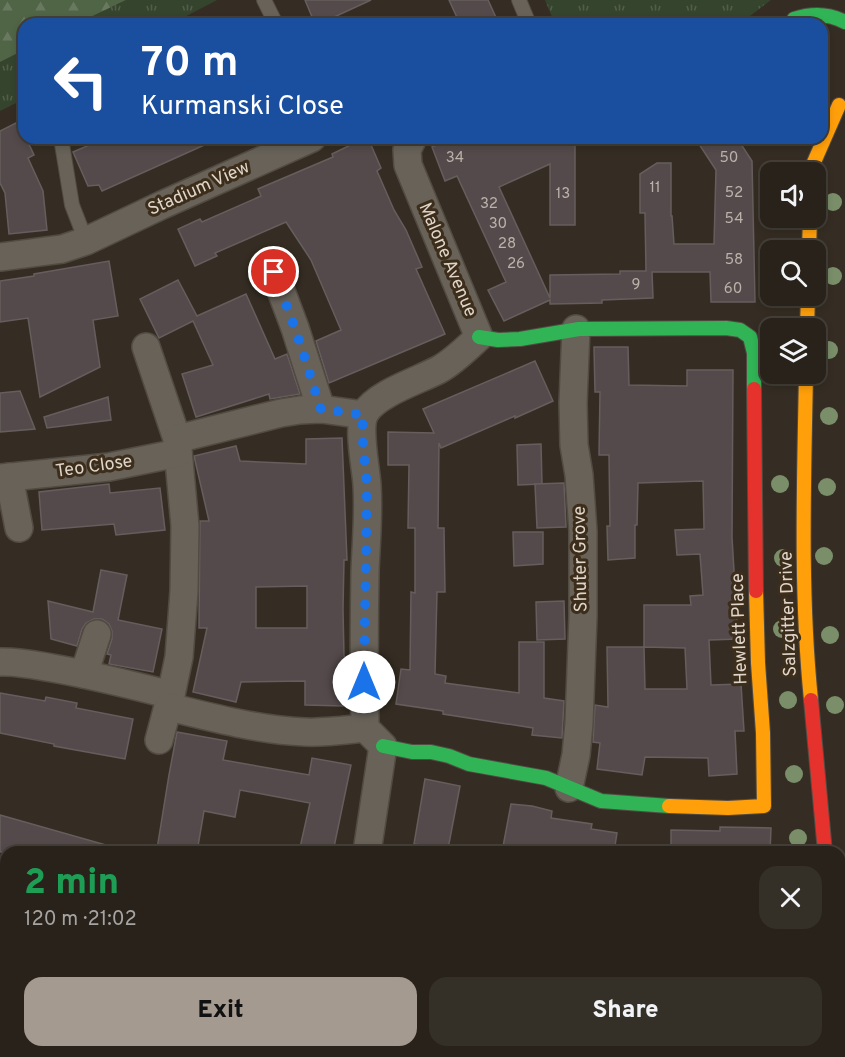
<!DOCTYPE html>
<meta charset="utf-8">
<style>
:root{--surface:#28221a;--page:#342f27;--text:#f1f3f6;--muted:#a5a4a2;--line:#443f39;--accent:#a49a90}
body{margin:0;font-family:Overpass,sans-serif;background:var(--page);color:var(--text);height:100vh;display:flex;flex-direction:column;font-size:22px;white-space:nowrap}
*{box-sizing:border-box;margin:0}
p{font-size:20px;color:var(--muted)}
.icon{flex:none;width:33px;height:33px;fill:none;stroke:currentColor;stroke-width:2;stroke-linecap:round;stroke-linejoin:round}
.map{position:relative;flex:1;overflow:hidden}
.side{position:absolute;left:0px;top:846px;width:846px;height:212px;display:flex;flex-direction:column;background:var(--surface);border-radius:18px 18px 0 0;box-shadow:0 3px 9px #0003,0 0 0 2px var(--line)}
.side>*{flex:none}
.banner{position:absolute;left:18px;top:18px;width:810px;height:126px;border-radius:18px;box-shadow:0 3px 9px #0003,0 0 0 2px var(--line);background:#1a4fa0;color:#fff;overflow:hidden}
.fabs{position:absolute;left:760px;top:162px;display:grid;gap:12px}
.fabs a{display:grid;place-items:center;width:66px;height:66px;border-radius:12px;background:var(--surface);box-shadow:0 3px 9px #0003,0 0 0 2px var(--line);font-size:30px}
.pin{position:absolute;display:grid;place-items:center;width:51px;height:51px;color:#fff;margin:-26px;border:3px solid #fff;border-radius:50%;box-shadow:0 2px 6px #0007}
.me{position:absolute;width:66px;margin:-33px;rotate:0deg;stroke-linejoin:round;filter:drop-shadow(0 0 4px #0008)}
.turn{display:flex;align-items:center;gap:21px;height:126px;padding:0 24px;font-size:27px}
.turn .icon{width:78px;height:78px;stroke-width:2.5}
.turn b{display:block;font-size:42px;line-height:51px}
.round{display:grid;place-items:center;flex:none;width:63px;height:63px;border-radius:18px;background:var(--page)}
.head{display:flex;align-items:center;justify-content:space-between;height:102px;padding:0 24px}
h1{font-size:36px;font-weight:800;line-height:45px;color:#1e9e55}
.primary-button{display:flex;gap:12px;margin-top:auto;padding:12px 24px}
.primary-button a{flex:1;height:69px;border-radius:18px;background:var(--accent);color:#111;font-size:24px;font-weight:800;line-height:69px;text-align:center}
.primary-button a+a{background:var(--page);color:var(--text)}
.map>svg:first-child{display:block}
</style>
<div class="map">
<svg width="845" height="1057" viewBox="0 0 845 1057">
<defs>
<pattern id="grass-tufts" width="24" height="20" patternUnits="userSpaceOnUse" patternTransform="scale(1.5)"><rect width="24" height="20" fill="#35442d"/><path d="M3 7l-1-3M5 7V3M7 7l1-3M15 17l-1-3M17 17v-4M19 17l1-3" fill="none" stroke="#525e4a"/></pattern>
<pattern id="forest-firs" width="22" height="20" patternUnits="userSpaceOnUse" patternTransform="scale(1.5)"><rect width="22" height="20" fill="#506446"/><path d="M5 1l3.5 6h-7zM16 11l3.5 6h-7z" fill="#69795f"/></pattern>
<pattern id="park-crowns" width="20" height="18" patternUnits="userSpaceOnUse" patternTransform="scale(1.5)"><rect width="20" height="18" fill="#35442d"/><path d="M2 6a3 3 0 1 1 6 0M12 15a3 3 0 1 1 6 0" fill="none" stroke="#525e4a"/></pattern>
</defs>
<rect width="100%" height="100%" fill="#352d23"/>
<g fill="url(#grass-tufts)">
<path d="M126 0H217L171 24H76Z"/>
<path d="M545 0H771L750 16 719 24H555Z"/>
<path d="M24 50V99L0 111V62Z"/>
<path d="M112 1052H157L156 1057H104Z"/>
<path d="M244 1052H387L386 1057H270Z"/>
<path d="M421 1052H482L507 1057H420Z"/>
</g>
<path fill="url(#forest-firs)" d="M0 0H126L76 24H24V50L0 62Z"/>
<path fill="url(#park-crowns)" d="M0 973 6 975V1052H84L76 1057H0Z"/>
<g fill="#544a4b" stroke="#665e5d" stroke-width="1.5" fill-rule="evenodd">
<path d="M305 0H371L319 24H315Z"/>
<path d="M449 0H488L499 24H460Z"/>
<path d="M18 122 24 134V138H26L34 155 28 158 43 191 47 230 9 234 5 193 0 183V131Z"/>
<path d="M106 138H220L102 191 99 185 88 186 73 152Z"/>
<path d="M365 138H368L381 168 377 171 394 210 406 230 422 267 416 269 445 334 329 383 316 341 341 330 311 260 286 222 215 253 217 256 195 266 178 229 200 219 202 222 261 196 258 189 333 157 332 154Z"/>
<path d="M454 138H575V225H550V164L499 187 550 298V275L620 274V271H646L645 213H640V174L657 163H671V216H672L674 244H714L716 170 695 138H737L752 161 755 302H711L710 272H652L653 298 602 300V303L550 304V300L504 321 488 290 506 282 457 176 445 181 432 147Z"/>
<path d="M109 261 118 316 93 320 100 367 40 397 28 318 0 322V281L34 276V274Z"/>
<path d="M178 280 197 316 246 294 275 359 287 354 300 394 270 399 269 394 196 417 182 374 213 365 193 321 159 338 140 299Z"/>
<path d="M594 347H628L629 385 687 386V370H733L732 537 738 639 709 640 711 685 741 684 744 731H735L737 774 709 776 708 758 645 757 642 775 597 769 600 743 593 742 595 705 608 707 607 647H644V605H691L690 596 703 595 700 554 677 555 675 530 704 529 703 481 638 483 637 525H635V558L608 560 607 526H610L609 455H599L600 392H595ZM644 647 685 648 687 689H645Z"/>
<path d="M535 361 553 401 515 418V416L441 448 439 443 438 528H444L445 592H437L435 674 446 676 445 683 519 693V642H544V698L564 701 562 738 532 735 533 728 443 714V711L396 704 401 669 410 670 411 592 415 593V528H408L409 465H388V432L434 433 423 409Z"/>
<path d="M20 391 35 429 0 432V393Z"/>
<path d="M108 397 111 420 47 428 44 417Z"/>
<path d="M342 438 347 560H344L343 609 344 656 345 657 344 706 305 705V681L241 682 236 702 193 692 207 628H199L200 521H209L194 456 236 446 240 461 306 464V439ZM307 586V628H256V587Z"/>
<path d="M541 444 542 484 518 485 517 445Z"/>
<path d="M564 483 566 527 537 528 535 484Z"/>
<path d="M109 484 110 493 160 488 165 530 116 535 114 524 42 530 39 492Z"/>
<path d="M513 532H543V564L514 566Z"/>
<path d="M101 570 127 575 118 620 162 629 153 672 109 664 111 655 107 654 112 639V631L109 624 102 619H94L86 623 82 629 77 646 51 639 48 601 93 612Z"/>
<path d="M564 601 565 639 537 640 536 602Z"/>
<path d="M0 693 45 701 46 697 77 703 76 708 133 719 125 759 54 746V744L0 733Z"/>
<path d="M177 732 227 741 223 760 309 775 312 758 351 765 333 852H299L310 803 240 790 235 817 204 811 197 852H177L157 849 169 775Z"/>
<path d="M425 779 460 786 448 849 414 844Z"/>
<path d="M511 804 532 806 552 811 551 818 592 824 591 829 617 833 614 852H576L545 847 544 852H502Z"/>
<path d="M0 815 106 845 105 852H0Z"/>
<path d="M720 827 771 828 770 852H671V830L720 831Z"/>
</g>
<g fill="none" stroke-linecap="round" stroke-linejoin="round">
<defs>
<g id="lane">
<path d="M264 0 276 24"/>
<path d="M519 0 529 24"/>
<path d="M61 138 72 205 86 241"/>
</g>
<g id="street">
<path d="M0 257 62 249 86 241 162 205 312 138"/>
<path d="M274 272 295 328 321 409"/>
<path d="M146 347 177 439 185 526 184 591 179 657 171 695 159 740"/>
<path d="M177 439 281 413 300 410 321 409 364 415"/>
<path d="M9 477 19 528"/>
<path d="M0 478 109 467 178 453"/>
<path d="M0 662C17 661 35 665 52 668 92 675 132 685 171 695"/>
<path d="M84 674 97 634"/>
<path d="M169 707C214 718 258 730 305 732 325 733 345 730 365 728"/>
<path d="M569 788 576 755 579 723 583 616V531L579 475 574 445 573 403 576 329"/>
<path d="M367 852 383 746 365 728C364 676 364 624 365 572 366 544 369 514 367 485 366 468 357 427 365 413 377 393 420 380 440 369 454 361 467 348 479 337L408 165 407 150 413 138"/>
<path d="M0 898 6 899"/>
<path d="M840 1029 845 1028"/>
<path d="M693 1052 708 1057"/>
<path d="M190 1057 192 1052"/>
<path d="M403 1057 404 1052"/>
<path d="M600 1057 601 1052"/>
</g>
<g id="fast">
<path d="M794 19C812 13 828 13 845 22"/>
<path d="M479 337 498 340 520 339 579 329 726 328 740 330 750 337 754 353V389"/>
<path d="M383 746 412 752H431L449 756 469 764 546 778 601 801 669 806"/>
</g>
<g id="slow">
<path d="M811 169 839 105"/>
<path d="M809 250 810 218"/>
<path d="M807 328 808 296"/>
<path d="M806 374C804 482 800 592 811 700"/>
<path d="M669 806 728 808 764 806 763 733 758 663 756 591"/>
<path d="M746 1052 748 1057"/>
<path d="M829 1057 831 1052"/>
</g>
<g id="jam">
<path d="M754 389 756 591"/>
<path d="M811 700 825 852"/>
</g>
</defs>
<use href="#lane" stroke="#524b42" stroke-width="16"/>
<use href="#street" stroke="#524b42" stroke-width="30"/>
<use href="#fast" stroke="#524b42" stroke-width="16"/>
<use href="#slow" stroke="#524b42" stroke-width="16"/>
<use href="#jam" stroke="#524b42" stroke-width="16"/>
<use href="#lane" stroke="#686259" stroke-width="14"/>
<use href="#street" stroke="#686259" stroke-width="27"/>
<use href="#fast" stroke="#30b455" stroke-width="14"/>
<use href="#slow" stroke="#ff9f0a" stroke-width="14"/>
<use href="#jam" stroke="#e5322d" stroke-width="14"/>
</g>
<g fill="#7a8e6a">
<circle cx="833" cy="202" r="9"/>
<circle cx="833" cy="276" r="9"/>
<circle cx="829" cy="350" r="9"/>
<circle cx="829" cy="416" r="9"/>
<circle cx="780" cy="484" r="9"/>
<circle cx="827" cy="487" r="9"/>
<circle cx="824" cy="556" r="9"/>
<circle cx="783" cy="558" r="9"/>
<circle cx="782" cy="629" r="9"/>
<circle cx="830" cy="635" r="9"/>
<circle cx="788" cy="700" r="9"/>
<circle cx="835" cy="705" r="9"/>
<circle cx="794" cy="774" r="9"/>
<circle cx="798" cy="838" r="9"/>
</g>
<g fill="none" stroke-linecap="round" stroke-linejoin="round">
<path stroke="#1a73e8" stroke-width="10" stroke-dasharray="0 18" d="M274 272 295 328 321 409 364 415 362 430 367 487 364 682"/>
</g>
<g text-anchor="middle" dominant-baseline="central" stroke-width="6" stroke-linejoin="round" paint-order="stroke">
<g font-size="15" fill="#bcb2aa">
<text x="455" y="158">34</text>
<text x="729" y="158">50</text>
<text x="655" y="188">11</text>
<text x="734" y="193">52</text>
<text x="563" y="194">13</text>
<text x="489" y="204">32</text>
<text x="734" y="219">54</text>
<text x="498" y="224">30</text>
<text x="507" y="244">28</text>
<text x="734" y="260">58</text>
<text x="516" y="264">26</text>
<text x="636" y="285">9</text>
<text x="733" y="289">60</text>
</g>
<g font-size="18" fill="#dfd5ca" stroke="#3d2e1b">
<text transform="translate(199 189) rotate(-24)">Stadium View</text>
<text transform="translate(447 260) rotate(67)">Malone Avenue</text>
<text transform="translate(94 467) rotate(-8)">Teo Close</text>
<text transform="translate(581 559) rotate(-91)">Shuter Grove</text>
<text transform="translate(789 614) rotate(-92)">Salzgitter Drive</text>
<text transform="translate(740 629) rotate(-92)">Hewlett Place</text>
</g>
</g>
</svg>
<div class="fabs">
<a><svg class="icon" aria-label="sound" viewBox="0 0 24 24"><path d="M4 9h4l5-4v14l-5-4H4zM17 9q2 3 0 6"/></svg></a>
<a><svg class="icon" aria-label="search" viewBox="0 0 24 24"><circle cx="10" cy="10" r="6"/><path d="M15 15l6 6"/></svg></a>
<a><svg class="icon" aria-label="layers" viewBox="0 0 24 24"><path d="M12 4l9 5-9 5-9-5zM3 14l9 5 9-5"/></svg></a>
</div>
<div class="pin" style="left:274px;top:272px;background:#d93025"><svg class="icon" aria-label="arrive" viewBox="0 0 24 24"><path d="M6 21V4h12l-3 4 3 4H6"/></svg></div>
<svg class="me" style="left:364px;top:682px" viewBox="-20 -20 40 40"><circle r="19" fill="#fff"/><path d="M0-13L10 11 0 6-10 11z" fill="#1a73e8"/></svg>
<div class="banner">
<div class="turn"><svg class="icon" aria-label="left" viewBox="0 0 24 24"><path d="M17 20v-9H6M10 6l-5 5 5 5"/></svg><div><b>70 m</b>Kurmanski Close</div></div>
</div>
<section class="side">
<div class="head"><div><h1>2 min</h1><p>120 m · 21:02</p></div><a class="round"><svg class="icon" aria-label="close" viewBox="0 0 24 24"><path d="M6 6l12 12M18 6L6 18"/></svg></a></div>
<div class="primary-button"><a>Exit</a><a>Share</a></div>
</section>
</div>
